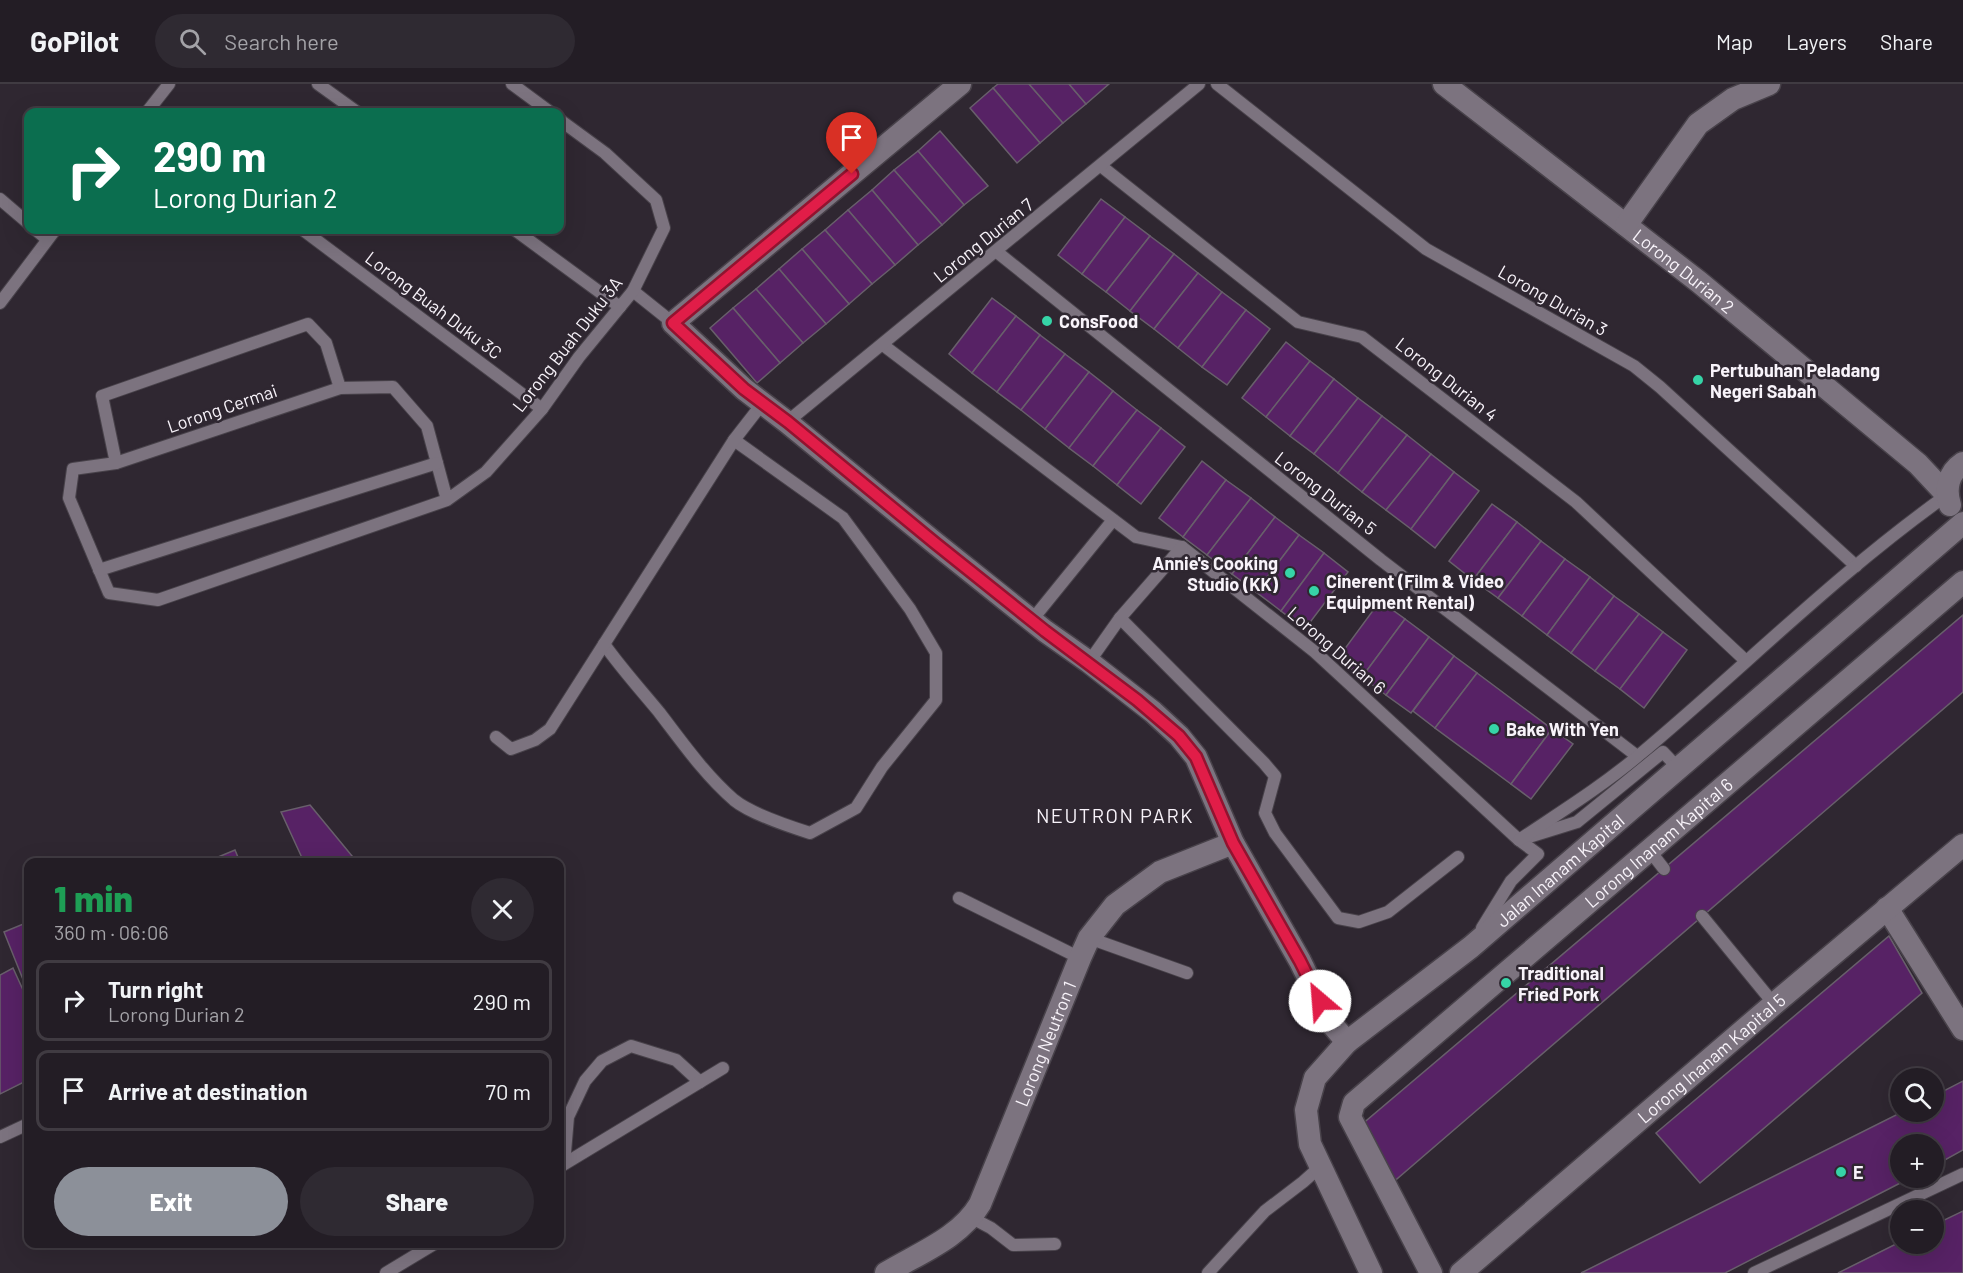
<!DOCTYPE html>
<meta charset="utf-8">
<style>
:root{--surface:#231d25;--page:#2f2a32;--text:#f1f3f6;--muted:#a3a2a7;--line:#403b42;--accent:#8c9099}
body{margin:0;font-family:Barlow,sans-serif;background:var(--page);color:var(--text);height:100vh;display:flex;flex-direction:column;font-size:22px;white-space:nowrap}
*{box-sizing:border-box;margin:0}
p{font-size:20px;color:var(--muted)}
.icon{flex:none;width:33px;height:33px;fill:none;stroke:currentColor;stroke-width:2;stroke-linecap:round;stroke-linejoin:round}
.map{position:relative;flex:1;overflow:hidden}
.details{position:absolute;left:24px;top:774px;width:540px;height:390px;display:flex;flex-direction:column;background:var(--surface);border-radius:12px;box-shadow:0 6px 24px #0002,0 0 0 2px var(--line)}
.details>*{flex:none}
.guide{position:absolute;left:24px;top:24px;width:540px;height:126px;border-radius:12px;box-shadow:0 6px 24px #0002,0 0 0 2px var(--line);background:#0b6e4f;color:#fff;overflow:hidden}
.controls{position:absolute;left:1890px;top:984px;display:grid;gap:12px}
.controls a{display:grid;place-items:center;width:54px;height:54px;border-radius:50%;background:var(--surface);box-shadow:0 6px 24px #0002,0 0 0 2px var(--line);font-size:30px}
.pin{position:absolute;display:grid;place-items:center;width:51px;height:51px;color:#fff;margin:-62px -26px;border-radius:50% 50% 50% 0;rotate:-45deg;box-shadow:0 0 6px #0007}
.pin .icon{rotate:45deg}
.me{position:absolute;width:66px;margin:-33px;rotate:333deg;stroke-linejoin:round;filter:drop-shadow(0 0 4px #0008)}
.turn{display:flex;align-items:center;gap:21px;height:126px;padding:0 30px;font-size:27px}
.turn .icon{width:78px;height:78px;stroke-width:2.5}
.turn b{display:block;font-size:42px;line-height:51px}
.round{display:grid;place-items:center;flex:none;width:63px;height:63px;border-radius:32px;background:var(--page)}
.head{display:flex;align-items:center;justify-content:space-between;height:102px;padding:0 30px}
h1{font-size:36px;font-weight:800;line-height:45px;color:#1e9e55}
.action{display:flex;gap:12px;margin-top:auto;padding:12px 30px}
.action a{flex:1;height:69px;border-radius:36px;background:var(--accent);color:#fff;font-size:24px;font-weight:800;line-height:69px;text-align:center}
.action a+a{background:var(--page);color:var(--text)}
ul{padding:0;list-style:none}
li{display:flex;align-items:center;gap:18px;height:81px;margin:0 12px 9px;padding:0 18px;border:3px solid var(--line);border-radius:12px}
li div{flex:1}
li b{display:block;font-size:22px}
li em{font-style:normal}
header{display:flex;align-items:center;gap:36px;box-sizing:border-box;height:84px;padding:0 30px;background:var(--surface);border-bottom:2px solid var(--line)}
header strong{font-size:28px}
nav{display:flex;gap:33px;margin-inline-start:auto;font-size:21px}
.search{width:420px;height:54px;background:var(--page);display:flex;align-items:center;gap:15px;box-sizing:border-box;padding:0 21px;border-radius:33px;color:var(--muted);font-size:22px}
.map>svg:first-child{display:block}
</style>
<header>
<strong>GoPilot</strong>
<div class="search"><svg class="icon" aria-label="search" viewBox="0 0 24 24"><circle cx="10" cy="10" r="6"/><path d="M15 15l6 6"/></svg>Search here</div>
<nav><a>Map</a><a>Layers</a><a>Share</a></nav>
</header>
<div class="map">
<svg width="1963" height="1189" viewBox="0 0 1963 1189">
<rect width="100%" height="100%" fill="#2f2731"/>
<g fill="#572265" stroke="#685f6b" stroke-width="1.5">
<path d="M998 0H1029L1063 39 1040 59 993 4Z"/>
<path d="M1029 0H1069L1086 20 1063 39Z"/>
<path d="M1069 0H1109L1086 20Z"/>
<path d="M993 4 1040 59 1017 79 970 24Z"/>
<path d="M940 47 988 102 964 121 918 67Z"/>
<path d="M918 67 964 121 942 141 894 86Z"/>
<path d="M894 86 942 141 918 161 872 106Z"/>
<path d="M872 106 918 161 895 181 848 126Z"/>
<path d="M1101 115 1125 133 1082 190 1058 171Z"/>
<path d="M848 126 895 181 872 200 825 146Z"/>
<path d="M1125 133 1150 152 1106 208 1082 190Z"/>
<path d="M825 146 872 200 849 220 802 165Z"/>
<path d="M1150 152 1174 170 1130 227 1106 208Z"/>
<path d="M802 165 849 220 826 240 779 185Z"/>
<path d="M1174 170 1198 189 1154 245 1130 227Z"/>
<path d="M779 185 826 240 803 259 756 205Z"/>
<path d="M1198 189 1222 208 1178 264 1154 245Z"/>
<path d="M756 205 803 259 780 279 733 224Z"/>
<path d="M1222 208 1246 226 1202 283 1178 264Z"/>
<path d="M992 214 1016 232 972 289 949 270Z"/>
<path d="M733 224 780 279 757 299 710 244Z"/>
<path d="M1246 226 1270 245 1227 301 1202 283Z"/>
<path d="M1016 232 1040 251 997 308 972 289Z"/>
<path d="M1040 251 1065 270 1021 326 997 308Z"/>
<path d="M1286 258 1310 277 1266 333 1242 314Z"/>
<path d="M1065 270 1089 288 1045 345 1021 326Z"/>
<path d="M1310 277 1334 295 1290 352 1266 333Z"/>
<path d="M1089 288 1113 307 1069 364 1045 345Z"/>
<path d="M1334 295 1358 314 1314 370 1290 352Z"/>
<path d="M1113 307 1137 326 1093 382 1069 364Z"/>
<path d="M1358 314 1382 332 1338 389 1314 370Z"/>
<path d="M1137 326 1161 344 1117 401 1093 382Z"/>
<path d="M1382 332 1407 351 1362 408 1338 389Z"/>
<path d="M1161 344 1185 363 1141 420 1117 401Z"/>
<path d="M1407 351 1431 370 1386 426 1362 408Z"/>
<path d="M1431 370 1454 388 1411 445 1386 426Z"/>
<path d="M1202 377 1226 396 1183 453 1159 434Z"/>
<path d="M1454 388 1479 407 1435 464 1411 445Z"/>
<path d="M1226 396 1251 414 1207 471 1183 453Z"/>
<path d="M1251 414 1275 433 1232 490 1207 471Z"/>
<path d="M1492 420 1517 438 1473 496 1449 477Z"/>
<path d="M1275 433 1299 451 1256 508 1232 490Z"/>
<path d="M1517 438 1541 457 1498 514 1473 496Z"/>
<path d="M1299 451 1324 469 1281 527 1256 508Z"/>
<path d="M1541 457 1565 475 1522 532 1498 514Z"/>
<path d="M1324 469 1348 488 1305 545 1281 527Z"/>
<path d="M1565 475 1590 493 1547 551 1522 532Z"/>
<path d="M1590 493 1614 512 1571 569 1547 551Z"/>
<path d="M1614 512 1639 530 1595 587 1571 569Z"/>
<path d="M1380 517 1405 535 1362 593 1338 574Z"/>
<path d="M1639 530 1663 548 1620 605 1595 587Z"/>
<path d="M1963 531V608L1391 1100 1360 1042Z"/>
<path d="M1405 535 1429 553 1386 611 1362 593Z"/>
<path d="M1663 548 1687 566 1644 624 1620 605Z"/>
<path d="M1429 553 1454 572 1411 629 1386 611Z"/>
<path d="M1454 572 1477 589 1435 644 1413 627Z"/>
<path d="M1477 589 1552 645 1511 700 1435 644Z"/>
<path d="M1552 645 1573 660 1531 715 1511 700Z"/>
<path d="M310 721 357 778H298L303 776 281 728Z"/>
<path d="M235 766 240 778H206Z"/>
<path d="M28 838V908L4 848Z"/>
<path d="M1889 852 1922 909 1700 1099 1656 1049Z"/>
<path d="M13 884 28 917V996L0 1010V891Z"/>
<path d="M1963 997V1066L1934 1082V1060H1900V1094H1910L1725 1189H1581L1902 1028H1934V1012Z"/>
<path d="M1963 1127V1189H1838L1900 1158V1160H1934V1141Z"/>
</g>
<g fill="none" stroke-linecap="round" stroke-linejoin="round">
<defs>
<g id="service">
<path d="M318 0 357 28"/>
<path d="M512 0 550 28"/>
<path d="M1217 0 1426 165 1634 282 1660 303 1856 482"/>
<path d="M147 28 169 0"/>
<path d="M1101 82 1298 238 1362 253 1576 418 1746 577"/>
<path d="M0 115 28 139"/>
<path d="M36 146 47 155"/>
<path d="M303 146 542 325"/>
<path d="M515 146 620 223"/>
<path d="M997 168 1381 476 1637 672"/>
<path d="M633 207 673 239"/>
<path d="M0 219 55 146"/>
<path d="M883 261 1136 453 1182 463 1315 568 1519 756 1538 770 1511 797 1482 844"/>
<path d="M787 338 1199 0"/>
<path d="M116 379 340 304"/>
<path d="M447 416 427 342 393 303 340 304 326 259 308 240 102 312 116 379 73 385 69 414 109 509 158 516 447 416 486 388 542 325 579 273 633 207 664 144 656 116 605 69 560 36"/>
<path d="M99 486 437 379"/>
<path d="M1120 534 1264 679 1275 692 1265 729 1275 749 1338 834 1359 838 1388 828 1458 773"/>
<path d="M1032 536 1113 436"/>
<path d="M604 560C621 584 640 605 659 628 682 658 705 691 734 716 751 730 788 742 810 749L856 724 882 683 936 616V569L910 525 843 434 734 356"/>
<path d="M1089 578 1120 534 1182 463"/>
<path d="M496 653 511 665 535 656 550 645 734 356 762 320"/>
<path d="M1532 752 1577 738 1663 668 1679 685"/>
<path d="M1519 756C1559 729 1601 703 1638 672 1741 586 1837 489 1947 411"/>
<path d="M1650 767 1664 785"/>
<path d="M959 814 1080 874"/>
<path d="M1702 832 1774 920"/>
<path d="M1089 854 1187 889"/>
<path d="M0 1053 28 1040"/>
<path d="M564 1080 568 1033 585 997 602 977 631 962 676 976 700 998"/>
<path d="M561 1082 723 984"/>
<path d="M972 1134 991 1144 1013 1161 1055 1160"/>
<path d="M386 1189 434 1160"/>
<path d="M1208 1189 1265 1127 1303 1098 1321 1082"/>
<path d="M1754 1189 1963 1090"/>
</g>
<g id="minor">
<path d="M960 0 673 239 744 305 787 338 935 459 1045 547 1089 578 1153 628 1179 652 1196 673 1233 759 1300 877 1330 938 1347 958"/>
<path id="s1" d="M1444 0 1699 198 1918 380 1947 411"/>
<path d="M1626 141 1698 40 1733 15 1769 0"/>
<path d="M1950 421C1945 405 1948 389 1963 379"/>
<path d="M1887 824 1963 945"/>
<path id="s2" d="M886 1189C919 1169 960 1154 980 1120L1080 874 1089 854 1115 821 1160 788 1233 759"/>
<path id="s3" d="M1371 1189 1310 1060 1306 1026 1315 994 1347 958 1471 863 1963 439"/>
<path id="s4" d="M1431 1189 1350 1033 1354 1019 1963 498"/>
<path id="s5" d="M1461 1189 1774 920 1963 761"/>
</g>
</defs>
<use href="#service" stroke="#48424a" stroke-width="14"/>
<use href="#minor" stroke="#48424a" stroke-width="25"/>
<use href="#service" stroke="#7c737f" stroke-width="12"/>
<use href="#minor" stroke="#7c737f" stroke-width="22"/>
</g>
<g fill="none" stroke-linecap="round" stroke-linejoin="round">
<defs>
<path id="route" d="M852 90 673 239 744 305 788 338 935 459 1045 547 1137 616 1179 652 1196 673 1233 759 1300 877 1320 917"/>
</defs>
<use href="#route" stroke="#92132f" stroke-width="15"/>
<use href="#route" stroke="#e11d48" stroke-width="10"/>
</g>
<g fill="#36d4a7" stroke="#2f2731" stroke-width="2">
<circle cx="1047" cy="237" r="6"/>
<circle cx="1698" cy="296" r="6"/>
<circle cx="1290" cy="489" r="6"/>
<circle cx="1314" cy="507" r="6"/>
<circle cx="1494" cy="645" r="6"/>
<circle cx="1506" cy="899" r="6"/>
<circle cx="1841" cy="1088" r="6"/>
</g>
<g text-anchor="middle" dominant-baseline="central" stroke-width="5" stroke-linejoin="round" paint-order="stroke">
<g font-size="18" fill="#f8f3fa" stroke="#2f2731">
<text transform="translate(983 156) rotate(-39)">Lorong Durian 7</text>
<text stroke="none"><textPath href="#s1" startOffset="304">Lorong Durian 2</textPath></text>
<text transform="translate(1553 216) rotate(30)">Lorong Durian 3</text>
<text transform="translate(434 221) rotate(37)">Lorong Buah Duku 3C</text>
<text transform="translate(567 260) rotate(-52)">Lorong Buah Duku 3A</text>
<text transform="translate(1447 295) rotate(38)">Lorong Durian 4</text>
<text transform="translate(222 324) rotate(-19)">Lorong Cermai</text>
<text transform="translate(1326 409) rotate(38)">Lorong Durian 5</text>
<text transform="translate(1337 566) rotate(41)">Lorong Durian 6</text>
<text stroke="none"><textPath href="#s4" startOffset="591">Lorong Inanam Kapital 6</textPath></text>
<text stroke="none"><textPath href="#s3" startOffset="532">Jalan Inanam Kapital</textPath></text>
<text stroke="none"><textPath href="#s2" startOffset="291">Lorong Neutron 1</textPath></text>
<text stroke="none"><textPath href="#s5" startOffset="330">Lorong Inanam Kapital 5</textPath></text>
</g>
<g font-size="18" font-weight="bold" fill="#f8f3fa" stroke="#2f2731" text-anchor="start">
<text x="1059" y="237">ConsFood</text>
<text x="1710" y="286">Pertubuhan Peladang<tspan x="1710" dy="21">Negeri Sabah</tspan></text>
<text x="1278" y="479" text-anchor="end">Annie's Cooking<tspan x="1278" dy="21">Studio (KK)</tspan></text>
<text x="1326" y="497">Cinerent (Film &amp; Video<tspan x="1326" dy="21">Equipment Rental)</tspan></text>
<text x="1506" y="645">Bake With Yen</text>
<text x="1518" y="889">Traditional<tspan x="1518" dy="21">Fried Pork</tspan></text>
<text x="1853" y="1088">E</text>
</g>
<g font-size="20" letter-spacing="1.5" fill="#f8f3fa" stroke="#2f2731">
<text x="1115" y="731">NEUTRON PARK</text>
</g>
</g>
</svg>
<div class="controls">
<a><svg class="icon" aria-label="search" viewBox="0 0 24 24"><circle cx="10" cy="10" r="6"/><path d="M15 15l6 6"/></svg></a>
<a>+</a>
<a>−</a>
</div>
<div class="pin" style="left:852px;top:90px;background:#d93025"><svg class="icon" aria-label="arrive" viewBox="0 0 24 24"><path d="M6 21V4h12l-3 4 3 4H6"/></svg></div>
<svg class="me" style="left:1320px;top:917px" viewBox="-20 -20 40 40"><circle r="19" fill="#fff"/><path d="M0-13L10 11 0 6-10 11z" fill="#e11d48"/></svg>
<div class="guide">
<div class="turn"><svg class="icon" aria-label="right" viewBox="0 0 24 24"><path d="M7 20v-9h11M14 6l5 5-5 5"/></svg><div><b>290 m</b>Lorong Durian 2</div></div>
</div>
<section class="details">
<div class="head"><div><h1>1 min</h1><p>360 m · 06:06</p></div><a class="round"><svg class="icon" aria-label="close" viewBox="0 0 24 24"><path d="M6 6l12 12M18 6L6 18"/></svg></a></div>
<ul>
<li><svg class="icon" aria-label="right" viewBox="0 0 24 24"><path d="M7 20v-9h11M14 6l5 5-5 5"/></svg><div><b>Turn right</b><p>Lorong Durian 2</p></div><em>290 m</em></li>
<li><svg class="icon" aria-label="arrive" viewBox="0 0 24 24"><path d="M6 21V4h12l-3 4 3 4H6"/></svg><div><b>Arrive at destination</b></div><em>70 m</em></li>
</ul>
<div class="action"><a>Exit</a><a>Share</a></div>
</section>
</div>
